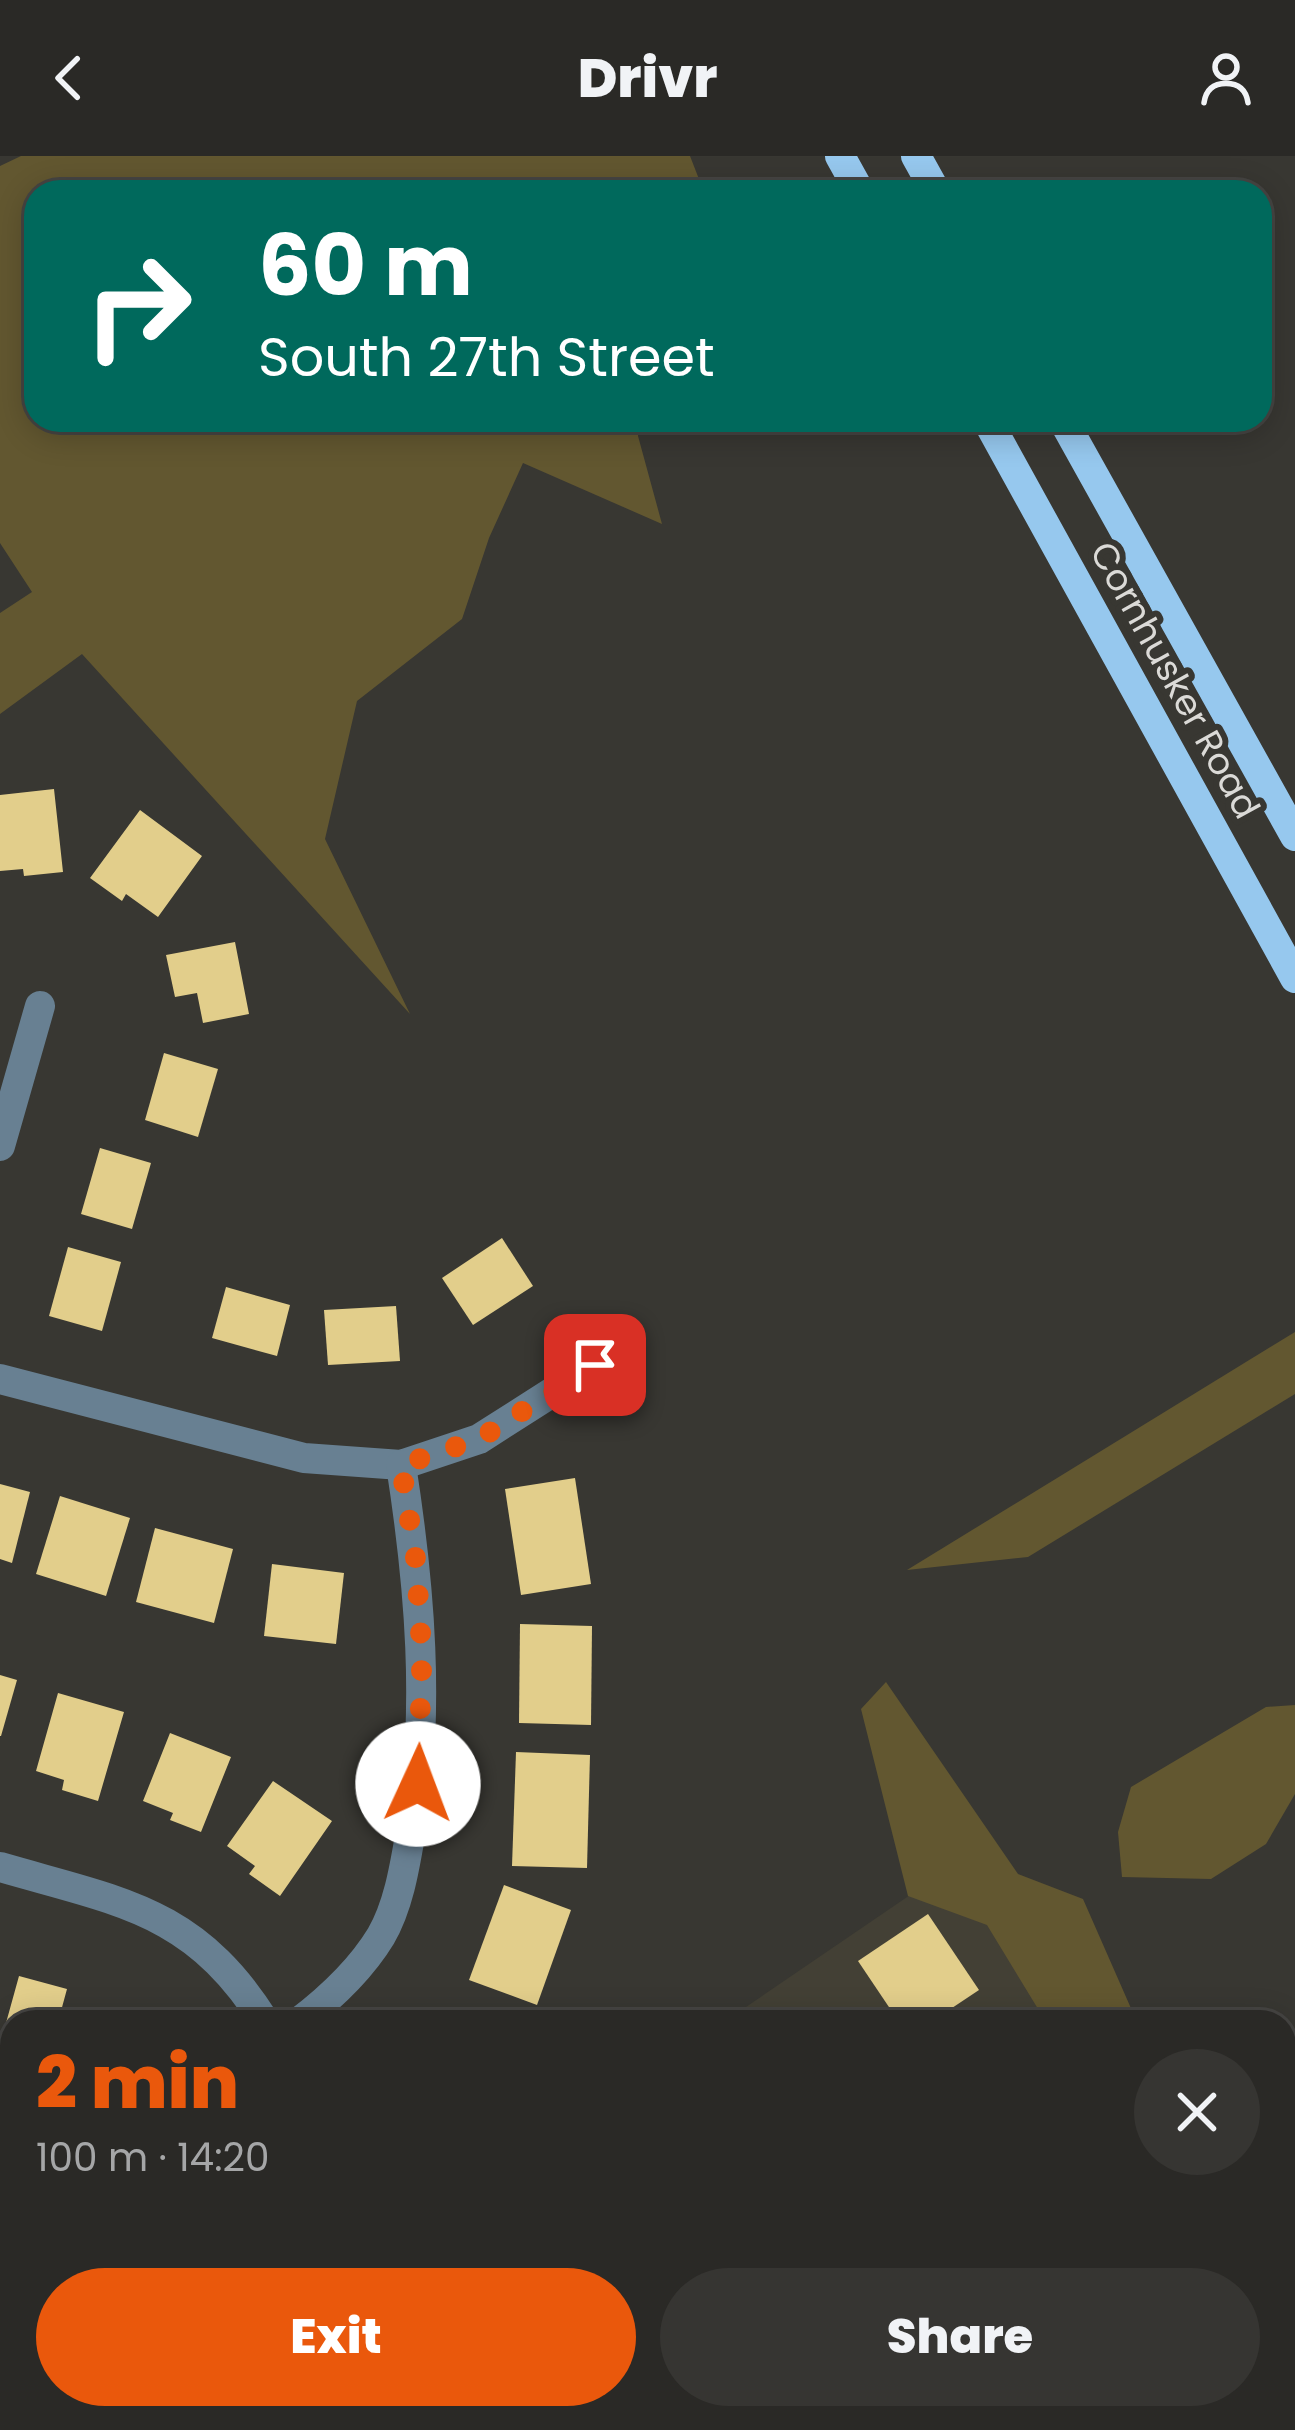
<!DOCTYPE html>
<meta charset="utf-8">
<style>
:root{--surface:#2a2926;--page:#363532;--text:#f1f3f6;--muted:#a5a6a7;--line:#464543;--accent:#ea580c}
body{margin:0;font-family:Poppins,sans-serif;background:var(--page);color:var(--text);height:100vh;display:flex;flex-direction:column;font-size:45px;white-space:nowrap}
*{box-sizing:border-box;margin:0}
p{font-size:39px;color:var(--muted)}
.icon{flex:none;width:66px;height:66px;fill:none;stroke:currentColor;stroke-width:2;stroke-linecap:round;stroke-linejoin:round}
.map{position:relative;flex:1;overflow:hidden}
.drawer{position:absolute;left:0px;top:1854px;width:1296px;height:420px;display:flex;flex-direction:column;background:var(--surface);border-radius:36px 36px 0 0;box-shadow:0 6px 30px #0003,0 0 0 3px var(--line)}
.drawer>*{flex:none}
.hud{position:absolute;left:24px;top:24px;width:1248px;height:252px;border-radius:36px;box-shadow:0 6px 30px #0003,0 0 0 3px var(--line);background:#00695c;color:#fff;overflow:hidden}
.pin{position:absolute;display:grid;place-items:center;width:102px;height:102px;color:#fff;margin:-51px;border-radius:24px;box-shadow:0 6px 18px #0006}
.me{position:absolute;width:132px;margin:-66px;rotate:2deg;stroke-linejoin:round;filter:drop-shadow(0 0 9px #0008)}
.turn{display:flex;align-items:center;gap:42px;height:252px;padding:0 36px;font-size:54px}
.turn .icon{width:156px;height:156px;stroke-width:2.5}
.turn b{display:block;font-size:84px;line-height:102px}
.round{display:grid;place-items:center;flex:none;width:126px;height:126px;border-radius:63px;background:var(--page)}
.head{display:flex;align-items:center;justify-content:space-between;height:204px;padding:0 36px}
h1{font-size:72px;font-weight:800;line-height:90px;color:var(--accent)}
.button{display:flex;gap:24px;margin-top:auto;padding:24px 36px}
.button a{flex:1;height:138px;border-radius:72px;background:var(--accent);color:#fff;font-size:48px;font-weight:800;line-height:138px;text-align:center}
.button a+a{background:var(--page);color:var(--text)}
header{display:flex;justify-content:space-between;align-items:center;height:156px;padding:0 36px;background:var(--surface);font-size:54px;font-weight:800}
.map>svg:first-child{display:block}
</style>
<header><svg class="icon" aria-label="back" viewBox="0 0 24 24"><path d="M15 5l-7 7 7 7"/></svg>Drivr<svg class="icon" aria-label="person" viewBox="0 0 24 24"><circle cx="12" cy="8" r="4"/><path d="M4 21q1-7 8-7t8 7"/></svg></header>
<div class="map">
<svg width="1295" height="2274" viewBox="0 0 1295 2274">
<rect width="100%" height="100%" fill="#383732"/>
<g fill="#434035">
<path d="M957 1707 1065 1866H724Z"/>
<path d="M153 2262H1193L1175 2274H161Z"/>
</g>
<g fill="#625730">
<path d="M21 0H690L704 36H36V264H639L638 280 662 368 523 307 489 382 462 463 357 545 325 683 410 858 82 498 0 558V457L32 436 0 387V10Z"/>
<path d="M1295 1176V1238L1028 1401 907 1414Z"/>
<path d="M886 1526 1018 1718 1083 1743 1137 1866H1046L987 1769 908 1740 861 1553Z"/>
<path d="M1295 1549V1638L1266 1688 1211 1723 1122 1721 1118 1676 1131 1631 1266 1551Z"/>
<path d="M1284 2105 1295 2134V2241L1284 2225Z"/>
</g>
<g fill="#e2ce8b">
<path d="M54 633 63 716 24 720 23 713 0 715V639Z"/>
<path d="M140 654 202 700 158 761 126 738 122 745 90 722Z"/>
<path d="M235 786 249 858 203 867 197 837 175 841 166 799Z"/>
<path d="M164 897 218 913 198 981 145 964Z"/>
<path d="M100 992 151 1007 132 1073 81 1058Z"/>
<path d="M502 1082 533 1130 473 1169 442 1122Z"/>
<path d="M68 1091 121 1106 102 1175 49 1160Z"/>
<path d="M226 1131 290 1149 277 1200 212 1182Z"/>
<path d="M396 1150 400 1205 328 1209 324 1154Z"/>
<path d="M575 1322 591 1428 521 1439 505 1333Z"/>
<path d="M0 1328 30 1336 12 1407 0 1403Z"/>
<path d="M60 1340 130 1362 106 1440 36 1418Z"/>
<path d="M155 1372 233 1393 214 1467 136 1446Z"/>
<path d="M272 1408 344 1417 336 1488 264 1480Z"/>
<path d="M520 1468 592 1470 591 1569 519 1567Z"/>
<path d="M0 1519 17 1524 1 1580H0Z"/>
<path d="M58 1537 124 1556 98 1645 62 1634 64 1624 36 1615Z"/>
<path d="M170 1577 231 1601 201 1676 170 1664 173 1657 143 1645Z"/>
<path d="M516 1596 590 1599 587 1712 512 1710Z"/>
<path d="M273 1625 332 1665 280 1740 249 1718 255 1710 227 1690Z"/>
<path d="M504 1729 571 1754 537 1849 469 1824Z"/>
<path d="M928 1758 979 1834 931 1866H899L858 1805Z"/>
<path d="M19 1820 67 1833 58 1866H12V1888L1 1885Z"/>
<path d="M75 2262 85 2274H57Z"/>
</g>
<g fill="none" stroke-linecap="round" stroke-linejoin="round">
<g stroke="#688092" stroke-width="30">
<path d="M0 990 40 850"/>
<path d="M0 1223 304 1302 401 1309 479 1283 595 1209"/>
<path d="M0 1711C120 1746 194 1753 265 1866"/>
<path d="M299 1866C329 1843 361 1813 381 1780 399 1749 405 1709 411 1674 430 1552 420 1431 401 1309"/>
<path d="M0 2046 12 2038"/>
</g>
<g stroke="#96c8ee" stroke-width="30">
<path d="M840 0 860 36"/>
<path d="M916 0 936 36"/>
<path d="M987 264 1295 822"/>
<path d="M1063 264 1295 680"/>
</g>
</g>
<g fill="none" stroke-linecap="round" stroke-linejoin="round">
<path stroke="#ea580c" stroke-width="21" stroke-dasharray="0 37.8" d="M418 1628 422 1499 416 1405 401 1309 479 1283 595 1209"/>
</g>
<g text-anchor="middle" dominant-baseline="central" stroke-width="12" stroke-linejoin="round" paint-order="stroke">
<g font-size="36" fill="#dbdad7" stroke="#383732">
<text transform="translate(1175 524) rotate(61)">Cornhusker Road</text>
</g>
</g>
</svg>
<div class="pin" style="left:595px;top:1209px;background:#d93025"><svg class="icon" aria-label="arrive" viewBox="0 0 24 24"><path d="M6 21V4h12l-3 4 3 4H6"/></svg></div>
<svg class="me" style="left:418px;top:1628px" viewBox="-20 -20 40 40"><circle r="19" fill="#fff"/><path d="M0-13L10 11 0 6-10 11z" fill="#ea580c"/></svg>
<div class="hud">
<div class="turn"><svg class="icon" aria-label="right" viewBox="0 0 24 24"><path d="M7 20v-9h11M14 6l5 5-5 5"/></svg><div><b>60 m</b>South 27th Street</div></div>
</div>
<section class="drawer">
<div class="head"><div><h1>2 min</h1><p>100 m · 14:20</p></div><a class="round"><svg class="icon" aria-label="close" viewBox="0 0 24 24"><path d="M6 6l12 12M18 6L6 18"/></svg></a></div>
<div class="button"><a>Exit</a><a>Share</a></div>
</section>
</div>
